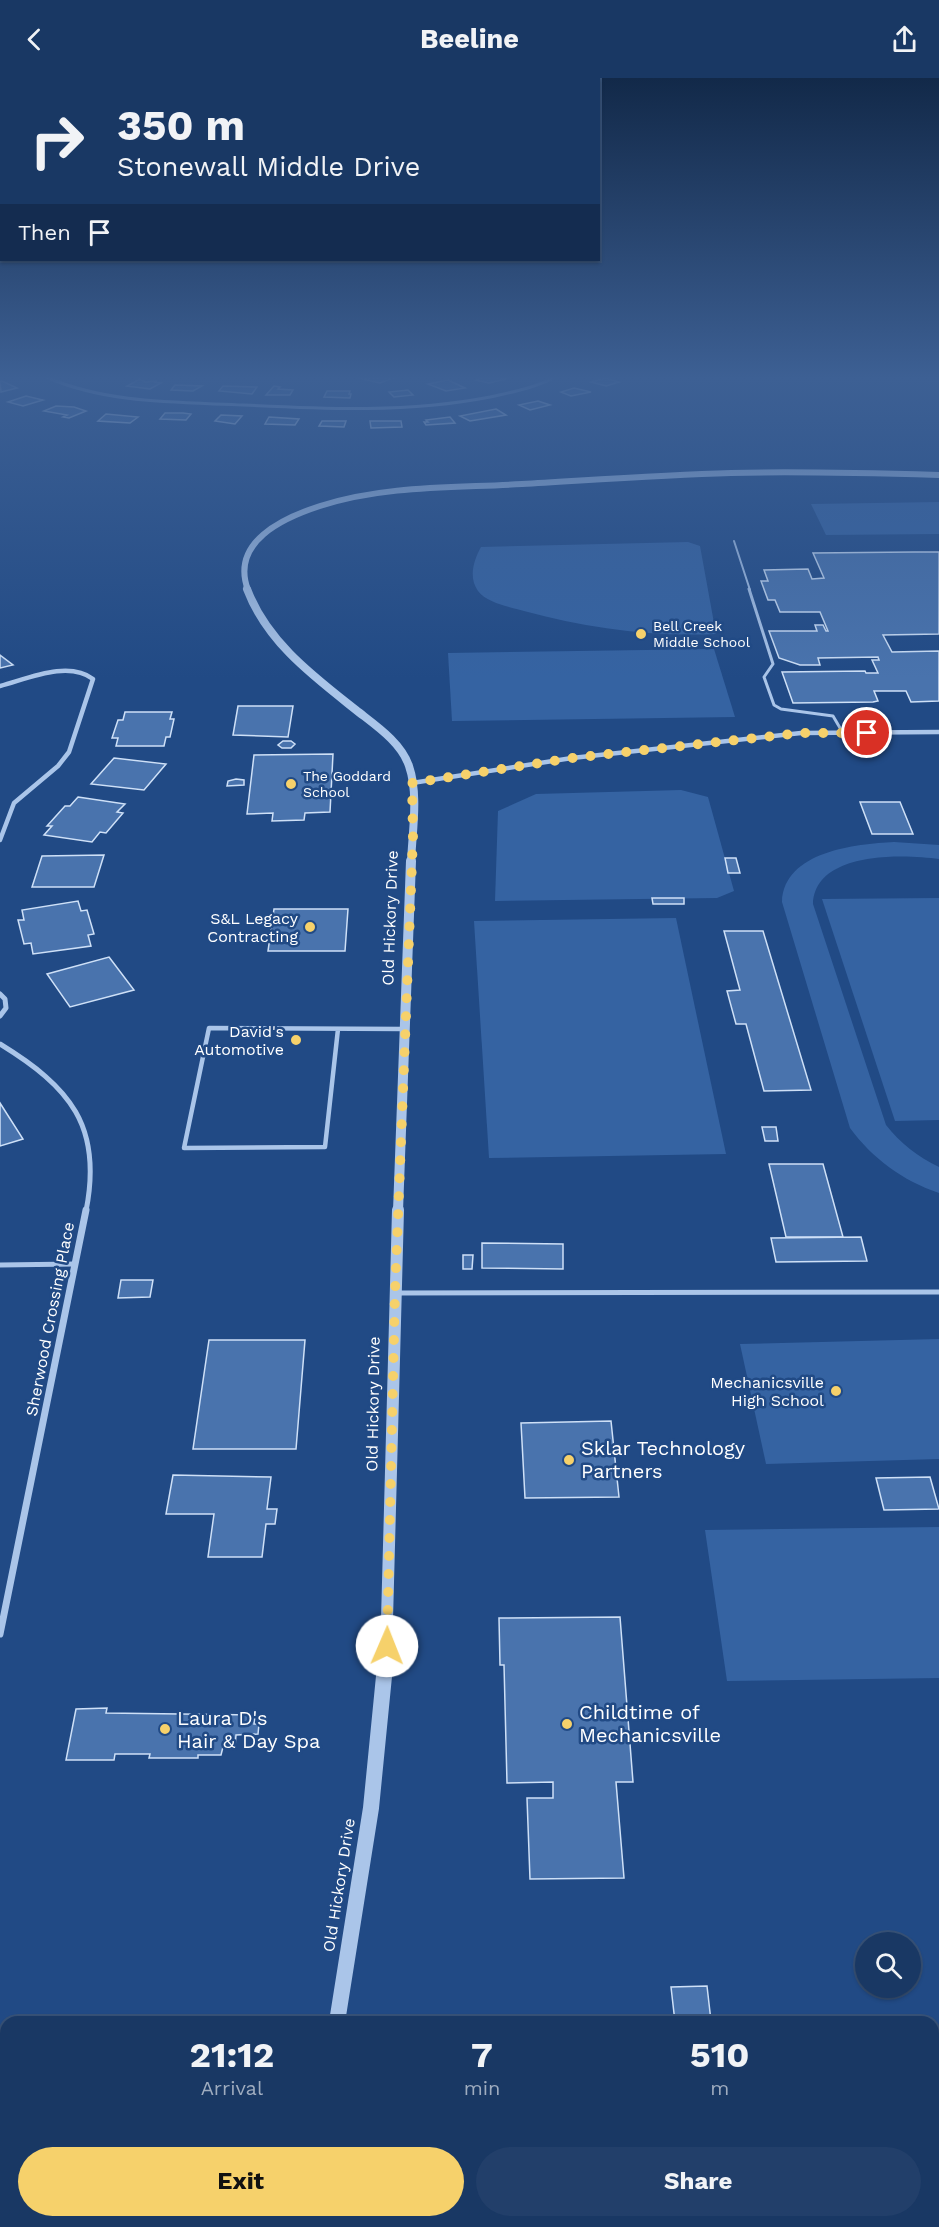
<!DOCTYPE html>
<style>
:root{--surface:#193864;--page:#223f6a;--text:#f1f3f6;--muted:#9facbf;--line:#375278;--accent:#f6d16b}
body{margin:0;font-family:"Work Sans",sans-serif;background:var(--page);color:var(--text);height:100vh;display:flex;flex-direction:column;font-size:22px;white-space:nowrap}
*{box-sizing:border-box;margin:0}
p{font-size:20px;color:var(--muted)}
.icon{flex:none;width:33px;height:33px;fill:none;stroke:currentColor;stroke-width:2;stroke-linecap:round;stroke-linejoin:round}
.map{position:relative;flex:1;overflow:hidden}
.side{position:absolute;left:0px;top:1938px;width:939px;height:212px;display:flex;flex-direction:column;background:var(--surface);border-radius:18px 18px 0 0;box-shadow:0 2px 4px #0004,0 0 0 2px var(--line)}
.side>*{flex:none}
.guide{position:absolute;left:0px;top:0px;width:600px;height:183px;box-shadow:0 2px 4px #0004,0 0 0 2px var(--line);background:#193864;color:var(--text);overflow:hidden}
.buttons{position:absolute;left:855px;top:1854px;display:grid;gap:12px}
.buttons a{display:grid;place-items:center;width:66px;height:66px;border-radius:50%;background:var(--surface);box-shadow:0 2px 4px #0004,0 0 0 2px var(--line);font-size:30px}
.pin{position:absolute;display:grid;place-items:center;width:51px;height:51px;color:#fff;margin:-26px;border:3px solid #fff;border-radius:50%;box-shadow:0 2px 6px #0007}
.me{position:absolute;width:66px;margin:-33px;rotate:1deg;stroke-linejoin:round;filter:drop-shadow(0 0 4px #0008)}
.turn{display:flex;align-items:center;gap:21px;height:126px;padding:0 18px;font-size:27px}
.turn .icon{width:78px;height:78px;stroke-width:2.5}
.turn b{display:block;font-size:42px;line-height:51px}
.then{display:flex;align-items:center;height:57px;padding:0 18px;background:#0003;gap:12px;font-size:22px}
.eta{display:flex;justify-content:space-evenly;align-items:center;height:102px;text-align:center}
.eta b{font-size:36px;font-weight:700;line-height:42px}
.primary-button{display:flex;gap:12px;margin-top:auto;padding:12px 18px}
.primary-button a{flex:1;height:69px;border-radius:36px;background:var(--accent);color:#111;font-size:24px;font-weight:700;line-height:69px;text-align:center}
.primary-button a+a{background:var(--page);color:var(--text)}
header{display:flex;justify-content:space-between;align-items:center;height:78px;padding:0 18px;background:var(--surface);font-size:27px;font-weight:700}
.map>svg:first-child{display:block}
</style>
<header><svg class="icon" aria-label="back" viewBox="0 0 24 24"><path d="M15 5l-7 7 7 7"/></svg>Beeline<svg class="icon" aria-label="share" viewBox="0 0 24 24"><path d="M12 15V3M7 8l5-5 5 5M5 13v7h14v-7"/></svg></header>
<div class="map">
<svg width="939" height="2149" viewBox="0 0 939 2149">
<rect width="100%" height="100%" fill="#214a85"/>
<g fill="#3563a2">
<path d="M939 424V456L826 457 811 426Z"/>
<path d="M688 464 700 468 716 556C650 559 587 550 524 533 510 529 487 525 478 513 468 499 474 482 481 469Z"/>
<path d="M714 571 735 639 452 643 448 575Z"/>
<path d="M681 712 708 719 734 813 717 820 495 823 498 733 536 716Z"/>
<path d="M894 764 939 767V781C903 776 815 773 813 826L886 1047C900 1065 918 1079 939 1089V1115C903 1103 872 1080 850 1050L782 824C784 773 856 766 894 764Z"/>
<path d="M939 820V1042L895 1043 822 821Z"/>
<path d="M676 840 726 1076 489 1080 474 843Z"/>
<path d="M939 1261V1381L766 1386 740 1266Z"/>
<path d="M939 1449V1600L727 1603 705 1452Z"/>
</g>
<g fill="#4973ad" stroke="#cee0f7" stroke-width="1.5">
<path d="M387 299 393 300 380 305 358 300Z"/>
<path d="M485 299H498L506 301 489 305 476 302Z"/>
<path d="M605 300 619 304 606 308 591 304Z"/>
<path d="M140 301 145 304 157 303 154 304 161 305 150 311 127 308Z"/>
<path d="M448 302 465 310 446 313 428 306Z"/>
<path d="M2 303 17 310 1 314 0 304Z"/>
<path d="M175 307 202 308 193 313 171 312Z"/>
<path d="M223 308 257 309 252 316 219 313Z"/>
<path d="M274 308 280 309 278 311 293 312 290 317H266Z"/>
<path d="M574 310 591 314 571 318 561 314Z"/>
<path d="M408 312 413 317 394 319 389 314Z"/>
<path d="M327 313H350L349 316H351L350 320 324 319Z"/>
<path d="M26 318 43 322 23 328 8 324Z"/>
<path d="M538 323 550 327 530 332 519 327Z"/>
<path d="M56 328 74 329 86 333 69 340 63 339 67 337 44 333Z"/>
<path d="M496 331 506 337 470 343 460 338Z"/>
<path d="M165 335H183L191 336 186 342 160 341Z"/>
<path d="M106 336 138 339 130 345 98 343Z"/>
<path d="M221 337 242 338 235 346 215 343Z"/>
<path d="M269 339 299 341 295 347 265 346Z"/>
<path d="M450 339 455 345 426 347 424 344H428L426 342Z"/>
<path d="M322 343H346L344 349 319 348Z"/>
<path d="M370 343H401L402 349 371 350Z"/>
<path d="M914 474H939V556L883 557 892 574 939 573V623L911 624 906 613H874L878 623 873 624 793 625 782 594 865 593 866 595H878L872 582H879L878 579 818 580 820 587H800L779 580 769 553H817L815 547H823L826 553H828L820 534H780L775 522H768L761 503H768L764 492 808 491 812 501 824 500 813 475Z"/>
<path d="M0 577 13 587 0 590Z"/>
<path d="M238 628H293L288 659 233 657Z"/>
<path d="M125 634H172L170 641H174L170 659H166L164 668H116L118 660H112L118 642H123Z"/>
<path d="M283 663H291L295 666 291 670H282L278 667Z"/>
<path d="M333 676 330 734 305 735 304 742 272 743 273 735 247 736 254 677Z"/>
<path d="M114 680 166 686 144 712 91 706Z"/>
<path d="M236 701 244 702V707L227 708 228 703Z"/>
<path d="M78 719 125 726 117 734 123 735 106 755 100 754 92 764 44 757 52 748H47L65 728H70Z"/>
<path d="M860 724H900L913 756H872Z"/>
<path d="M104 777 94 809H32L42 778Z"/>
<path d="M725 780H736L740 795H728Z"/>
<path d="M652 820H684V826H653Z"/>
<path d="M78 823 81 833 87 832 94 856 88 857 91 868 33 876 31 865 24 866 18 842H24L22 832Z"/>
<path d="M274 831H348L345 873H268Z"/>
<path d="M724 853H763L811 1012 764 1013 746 946H736L727 913 740 912Z"/>
<path d="M109 879 134 912 70 929 47 896Z"/>
<path d="M0 1025 23 1061 0 1068Z"/>
<path d="M762 1049H776L778 1063H765Z"/>
<path d="M769 1086H823L843 1159H786Z"/>
<path d="M861 1159 867 1183 776 1184 771 1160Z"/>
<path d="M482 1165 563 1166V1191L482 1190Z"/>
<path d="M463 1177H473L472 1191H463Z"/>
<path d="M121 1202H153L150 1219 118 1220Z"/>
<path d="M209 1262H305L296 1371H193Z"/>
<path d="M611 1343 619 1419 525 1420 521 1345Z"/>
<path d="M173 1397 271 1399 267 1431H277L275 1446H266L262 1479H208L214 1436H166Z"/>
<path d="M930 1399 939 1431 884 1432 876 1400Z"/>
<path d="M620 1539 633 1704H616L624 1800 530 1801 527 1720H553V1704L507 1705 504 1587H500L499 1540Z"/>
<path d="M107 1630 106 1635 255 1637 254 1646H259L258 1656 236 1657 235 1669H223L221 1677H198V1680H149L150 1676H115L114 1682H66L76 1631Z"/>
<path d="M707 1908 711 1943 675 1944 671 1909Z"/>
</g>
<g fill="none" stroke-linecap="round" stroke-linejoin="round">
<path stroke="#aac5e9" stroke-width="2" d="M734 463 750 512"/>
<path stroke="#aac5e9" stroke-width="3" d="M749 511 773 586 764 599 774 627 781 631 833 638 843 655"/>
<path stroke="#aac5e9" stroke-width="4.5" d="M338 951 325 1069 184 1070 209 950 404 951"/>
<g stroke="#aac5e9" stroke-width="5">
<path d="M0 1187 75 1186"/>
<path d="M398 1215 939 1214"/>
</g>
<path stroke="#aac5e9" stroke-width="7" d="M461 2149 462 2144"/>
<path stroke="#aac5e9" stroke-width="3" d="M46 299C108 326 177 324 244 327 326 331 408 335 490 319 512 314 535 310 555 299"/>
<g stroke="#aac5e9" stroke-width="4.5">
<path d="M0 608C27 601 68 582 93 601L69 674 58 688 14 725 0 762"/>
<path d="M412 705 572 680 801 655 939 654"/>
</g>
<g stroke="#aac5e9" stroke-width="5">
<path d="M0 916 5 921 6 930 0 938"/>
<path d="M0 966C70 1009 103 1048 86 1133"/>
</g>
<path stroke="#aac5e9" stroke-width="7" d="M0 1556 86 1132"/>
<path stroke="#aac5e9" stroke-width="9" d="M933 2061H939"/>
<path stroke="#aac5e9" stroke-width="6" d="M248 512C230 464 283 440 320 428 385 407 455 410 522 406 592 402 661 397 731 395 800 393 870 395 939 397"/>
<path stroke="#aac5e9" stroke-width="8" d="M247 511C267 564 313 598 356 632 375 647 401 664 409 688 419 717 412 755 411 785"/>
<path stroke="#aac5e9" stroke-width="10" d="M398 1133 411 783"/>
<path stroke="#aac5e9" stroke-width="12" d="M386 1579 398 1132"/>
<g stroke="#aac5e9" stroke-width="16">
<path d="M337 1944 371 1730 386 1578"/>
<path d="M0 2082H6"/>
<path d="M38 2149 42 2144"/>
</g>
</g>
<linearGradient id="sky" x2="0" y2="1"><stop stop-color="#122949"/><stop offset="0.5" stop-color="#3d6094"/><stop offset="1" stop-color="#3d6094" stop-opacity="0"/></linearGradient>
<rect width="939" height="600" fill="url(#sky)"/>
<g fill="none" stroke-linecap="round" stroke-linejoin="round">
<path stroke="#f6d16b" stroke-width="10" stroke-dasharray="0 18" d="M387 1568 395 1215 413 759 412 705 572 680 801 655H867"/>
</g>
<g fill="#f6d16b" stroke="#214a85" stroke-width="2">
<circle cx="641" cy="556" r="6"/>
<circle cx="291" cy="706" r="6"/>
<circle cx="310" cy="849" r="6"/>
<circle cx="296" cy="962" r="6"/>
<circle cx="836" cy="1313" r="6"/>
<circle cx="569" cy="1382" r="6"/>
<circle cx="567" cy="1646" r="6"/>
<circle cx="165" cy="1651" r="6"/>
</g>
<g text-anchor="middle" dominant-baseline="central" stroke-width="5" stroke-linejoin="round" paint-order="stroke">
<g font-size="14" fill="#fff" stroke="#214a85" text-anchor="start">
<text x="653" y="548">Bell Creek<tspan x="653" dy="16">Middle School</tspan></text>
<text x="303" y="698">The Goddard<tspan x="303" dy="16">School</tspan></text>
</g>
<g font-size="16" fill="#fff" stroke="#214a85" text-anchor="end">
<text x="298" y="840">S&amp;L Legacy<tspan x="298" dy="18">Contracting</tspan></text>
<text x="284" y="953">David's<tspan x="284" dy="18">Automotive</tspan></text>
<text x="824" y="1304">Mechanicsville<tspan x="824" dy="18">High School</tspan></text>
</g>
<g font-size="16" fill="#fff" stroke="#214a85">
<text transform="translate(390 840) rotate(-88)">Old Hickory Drive</text>
<text transform="translate(50 1241) rotate(-79)">Sherwood Crossing Place</text>
<text transform="translate(373 1326) rotate(-89)">Old Hickory Drive</text>
<text transform="translate(339 1807) rotate(-81)">Old Hickory Drive</text>
</g>
<g font-size="20" fill="#fff" stroke="#214a85" text-anchor="start">
<text x="581" y="1370">Sklar Technology<tspan x="581" dy="23">Partners</tspan></text>
<text x="579" y="1634">Childtime of<tspan x="579" dy="23">Mechanicsville</tspan></text>
<text x="177" y="1640">Laura D's<tspan x="177" dy="23">Hair &amp; Day Spa</tspan></text>
</g>
</g>
</svg>
<div class="buttons">
<a><svg class="icon" aria-label="search" viewBox="0 0 24 24"><circle cx="10" cy="10" r="6"/><path d="M15 15l6 6"/></svg></a>
</div>
<div class="pin" style="left:867px;top:655px;background:#d93025"><svg class="icon" aria-label="arrive" viewBox="0 0 24 24"><path d="M6 21V4h12l-3 4 3 4H6"/></svg></div>
<svg class="me" style="left:387px;top:1568px" viewBox="-20 -20 40 40"><circle r="19" fill="#fff"/><path d="M0-13L10 11 0 6-10 11z" fill="#f6d16b"/></svg>
<div class="guide">
<div class="turn"><svg class="icon" aria-label="right" viewBox="0 0 24 24"><path d="M7 20v-9h11M14 6l5 5-5 5"/></svg><div><b>350 m</b>Stonewall Middle Drive</div></div>
<div class="then">Then<svg class="icon" aria-label="arrive" viewBox="0 0 24 24"><path d="M6 21V4h12l-3 4 3 4H6"/></svg></div>
</div>
<section class="side">
<div class="eta">
<div><b>21:12</b><p>Arrival</p></div>
<div><b>7</b><p>min</p></div>
<div><b>510</b><p>m</p></div>
</div>
<div class="primary-button"><a>Exit</a><a>Share</a></div>
</section>
</div>
